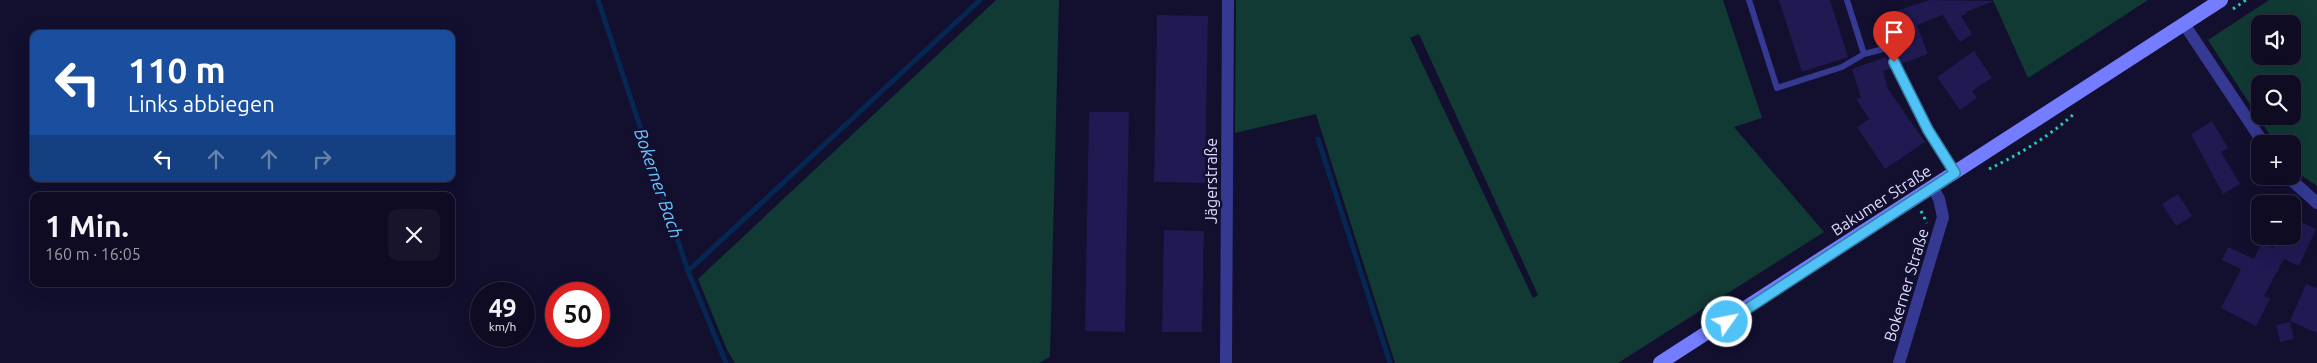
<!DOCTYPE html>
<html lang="de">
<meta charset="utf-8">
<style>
:root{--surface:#0e0b23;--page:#17142b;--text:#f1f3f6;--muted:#9b9ba6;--line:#2e2b41}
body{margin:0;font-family:Ubuntu,sans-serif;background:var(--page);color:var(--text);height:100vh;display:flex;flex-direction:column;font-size:19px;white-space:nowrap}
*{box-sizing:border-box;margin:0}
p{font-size:16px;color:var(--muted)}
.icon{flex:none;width:28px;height:28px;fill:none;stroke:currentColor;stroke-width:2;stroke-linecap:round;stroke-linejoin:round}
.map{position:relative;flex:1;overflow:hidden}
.sheet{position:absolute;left:30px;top:192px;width:425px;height:95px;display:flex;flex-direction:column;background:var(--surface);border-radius:10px;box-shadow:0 5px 20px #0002,0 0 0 1px var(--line)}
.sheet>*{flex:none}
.top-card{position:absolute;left:30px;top:30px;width:425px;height:152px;border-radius:10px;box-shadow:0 5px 20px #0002,0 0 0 1px var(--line);background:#1a4fa0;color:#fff;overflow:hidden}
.buttons{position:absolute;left:2251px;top:15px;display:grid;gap:10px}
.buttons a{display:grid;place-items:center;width:50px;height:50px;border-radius:10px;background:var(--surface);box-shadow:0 5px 20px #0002,0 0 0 1px var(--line);font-size:25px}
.speed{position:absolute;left:470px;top:282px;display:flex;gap:10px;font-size:25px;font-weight:700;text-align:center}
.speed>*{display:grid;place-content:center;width:65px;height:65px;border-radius:50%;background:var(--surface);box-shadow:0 5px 20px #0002,0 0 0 1px var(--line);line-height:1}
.speed small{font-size:12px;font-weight:400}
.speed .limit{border:8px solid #d22;background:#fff;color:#111}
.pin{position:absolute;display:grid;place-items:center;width:42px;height:42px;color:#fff;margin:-51px -21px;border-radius:50% 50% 50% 0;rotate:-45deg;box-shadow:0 0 5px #0007}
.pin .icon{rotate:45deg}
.me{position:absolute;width:55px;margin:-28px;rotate:57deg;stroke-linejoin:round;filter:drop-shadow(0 0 4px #0008)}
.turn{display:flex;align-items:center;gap:18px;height:105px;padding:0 15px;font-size:22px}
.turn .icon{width:65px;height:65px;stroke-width:2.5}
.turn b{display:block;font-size:35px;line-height:42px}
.lanes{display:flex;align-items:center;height:48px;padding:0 15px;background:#0003;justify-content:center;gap:25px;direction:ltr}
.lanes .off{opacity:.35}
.round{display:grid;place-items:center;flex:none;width:52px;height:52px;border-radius:10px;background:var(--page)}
.headline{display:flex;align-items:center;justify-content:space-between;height:85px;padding:0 15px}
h1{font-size:30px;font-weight:700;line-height:38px}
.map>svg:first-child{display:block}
</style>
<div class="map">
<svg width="2317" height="363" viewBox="0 0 2317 363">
<rect width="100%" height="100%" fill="#120f2f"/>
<g fill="#113a35" fill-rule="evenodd">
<path d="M996 0H1059L1050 357 1039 363H735L727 350 698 279Z"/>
<path d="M1236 0H1723L1762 118 1734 127 1824 232 1618 363H1395L1316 114 1235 133ZM1419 34 1538 295 1533 298 1410 38Z"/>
<path d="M1993 0H2148L2028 78Z"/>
<path d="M2269 0H2317V186L2294 170 2292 144H2276L2208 40ZM2260 24H2292V56H2260ZM2260 84H2292V116H2260Z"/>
</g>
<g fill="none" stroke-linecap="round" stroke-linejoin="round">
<g stroke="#052752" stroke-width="5">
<path d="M598 0 688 271 726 363"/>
<path d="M1318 139 1390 363"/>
<path d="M688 271 980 0"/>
</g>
</g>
<g fill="#201952">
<path d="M1779 0H1830L1848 57 1802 72Z"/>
<path d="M1930 0 1994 1 1966 12V14L1961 16 1972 34 1960 42 1943 15 1917 25 1928 54 1901 64 1883 15Z"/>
<path d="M1157 15 1208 16 1205 183 1154 182Z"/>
<path d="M1974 51 1992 78 1972 91 1977 98 1960 110 1937 77Z"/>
<path d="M1886 57 1892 68 1883 71 1888 89 1925 142 1885 169 1857 127 1869 119 1856 99 1861 98 1852 69Z"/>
<path d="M1089 112H1129L1125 332 1085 331Z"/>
<path d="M2212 121 2228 148 2221 152 2240 184 2223 194 2191 134Z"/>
<path d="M2178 194 2192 216 2176 226 2162 204Z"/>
<path d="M2292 218 2316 229 2299 266 2284 259 2264 296 2270 299 2256 326 2221 308 2241 269 2222 260 2228 247 2254 259 2262 243 2273 248 2279 236H2292Z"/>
<path d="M1164 230 1204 231 1202 332H1162Z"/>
<path d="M2306 284 2317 288V333L2290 321Z"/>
<path d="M2290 322 2294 339 2280 342 2276 325Z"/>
</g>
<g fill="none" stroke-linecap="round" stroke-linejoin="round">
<g stroke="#24ccb5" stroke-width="3" stroke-dasharray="2.5 4" stroke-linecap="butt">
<path d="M2233 9 2246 0"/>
<path d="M1989 169C2020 154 2048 137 2074 114"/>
<path d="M1921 211 1927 223"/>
</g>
<g stroke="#363992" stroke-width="6">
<path d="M1749 0 1777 88 1842 67 1864 54 1887 48 1928 129 1955 172"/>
<path d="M1847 0 1864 54"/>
</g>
<g stroke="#363992" stroke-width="12">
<path d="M2184 24 2264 144"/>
<path d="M2287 176 2317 203"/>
<path d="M1226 363 1228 0"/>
<path d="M1899 363 1943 217 1939 199 1933 188"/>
</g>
<path stroke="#747cff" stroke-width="14" d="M1660 363 2221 0"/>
</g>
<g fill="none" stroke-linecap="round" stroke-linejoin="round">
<defs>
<path id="route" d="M1727 322 1955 173 1928 130 1894 62"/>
</defs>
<use href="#route" stroke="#337fa1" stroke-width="12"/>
<use href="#route" stroke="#4fc3f7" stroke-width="9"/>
</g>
<g text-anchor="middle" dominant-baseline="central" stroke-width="5" stroke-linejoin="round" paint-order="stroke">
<g font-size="16" fill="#deddff" stroke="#120f2f">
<text transform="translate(1211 181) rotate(-90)">Jägerstraße</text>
<text transform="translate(1881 200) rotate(-33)">Bakumer Straße</text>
<text transform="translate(1906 285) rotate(-73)">Bokerner Straße</text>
</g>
<g font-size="18" font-style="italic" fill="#6bc6ff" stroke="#120f2f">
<text transform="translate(659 183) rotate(71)">Bokerner Bach</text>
</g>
</g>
</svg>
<div class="buttons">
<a><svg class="icon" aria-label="sound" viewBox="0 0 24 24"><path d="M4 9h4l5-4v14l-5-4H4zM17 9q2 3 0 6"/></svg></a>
<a><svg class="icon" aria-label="search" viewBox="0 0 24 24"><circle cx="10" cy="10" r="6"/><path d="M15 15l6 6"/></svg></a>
<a>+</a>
<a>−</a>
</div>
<div class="speed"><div>49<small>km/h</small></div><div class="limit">50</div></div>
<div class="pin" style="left:1894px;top:62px;background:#d93025"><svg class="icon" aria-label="arrive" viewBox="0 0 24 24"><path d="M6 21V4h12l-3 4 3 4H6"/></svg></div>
<svg class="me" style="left:1727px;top:322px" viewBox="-20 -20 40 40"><circle r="17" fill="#4fc3f7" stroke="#fff" stroke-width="3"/><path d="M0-11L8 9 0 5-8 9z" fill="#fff"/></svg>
<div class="top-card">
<div class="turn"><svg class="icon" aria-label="left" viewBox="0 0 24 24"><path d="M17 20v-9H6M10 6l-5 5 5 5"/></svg><div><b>110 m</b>Links abbiegen</div></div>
<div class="lanes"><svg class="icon" aria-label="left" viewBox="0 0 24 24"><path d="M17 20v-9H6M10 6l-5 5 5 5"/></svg><svg class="icon off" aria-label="ahead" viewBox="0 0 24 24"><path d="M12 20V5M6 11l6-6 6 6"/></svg><svg class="icon off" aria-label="ahead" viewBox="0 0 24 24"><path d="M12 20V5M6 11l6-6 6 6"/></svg><svg class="icon off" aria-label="right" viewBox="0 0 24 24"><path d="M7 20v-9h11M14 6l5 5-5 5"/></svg></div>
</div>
<section class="sheet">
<div class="headline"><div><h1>1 Min.</h1><p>160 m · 16:05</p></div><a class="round"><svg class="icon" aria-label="close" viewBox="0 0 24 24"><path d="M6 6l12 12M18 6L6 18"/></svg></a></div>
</section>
</div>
